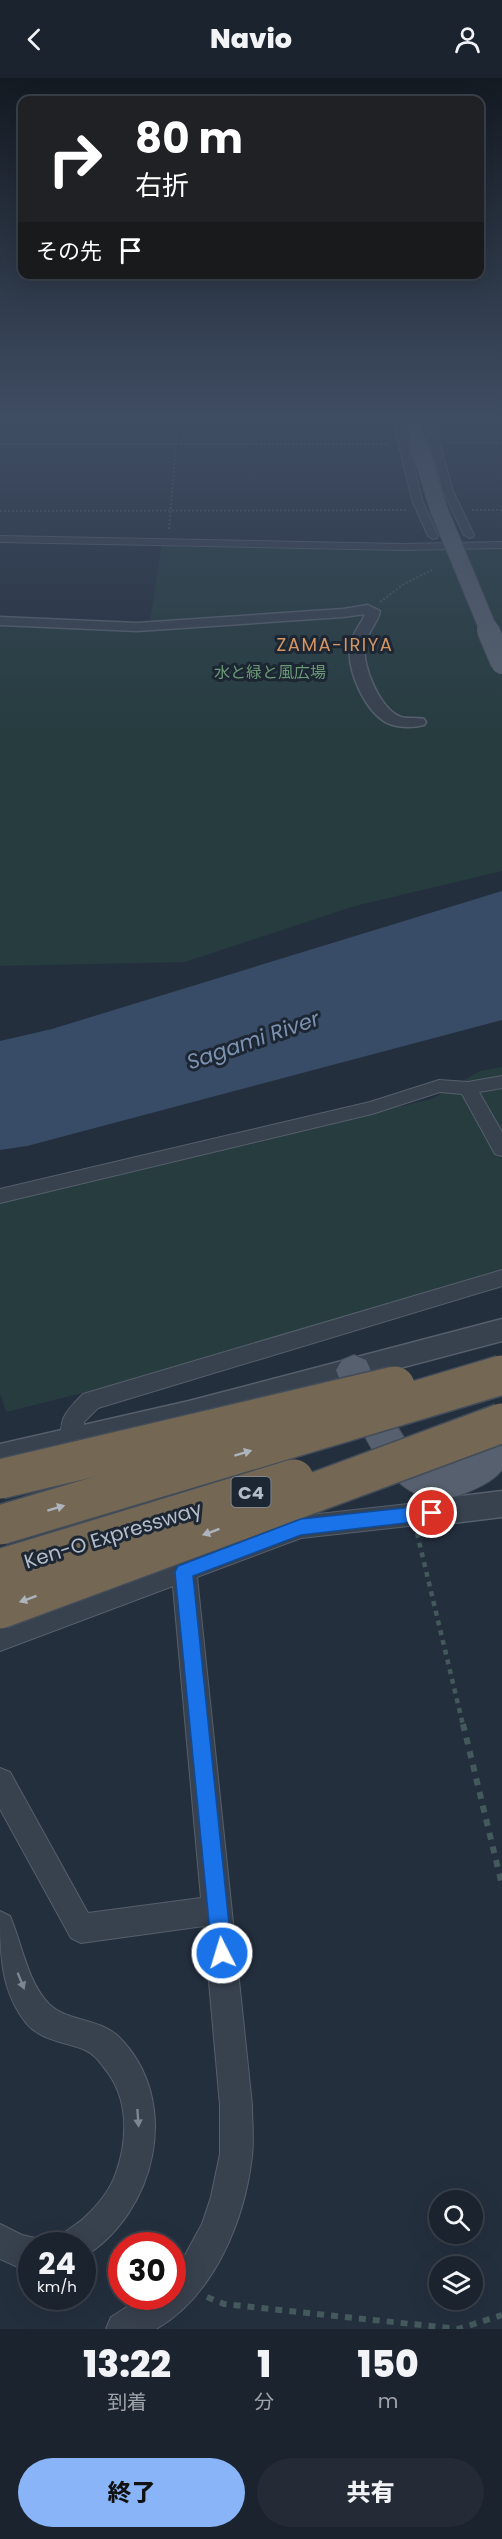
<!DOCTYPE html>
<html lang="ja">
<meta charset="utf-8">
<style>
:root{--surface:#1b232e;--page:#242b36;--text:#f1f3f6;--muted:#a0a4aa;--line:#39404a;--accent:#8ab4f8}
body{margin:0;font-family:Poppins,"Noto Sans JP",sans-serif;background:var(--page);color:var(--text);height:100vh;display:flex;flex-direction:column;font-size:22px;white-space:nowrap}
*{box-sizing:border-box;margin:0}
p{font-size:20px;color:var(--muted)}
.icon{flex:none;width:33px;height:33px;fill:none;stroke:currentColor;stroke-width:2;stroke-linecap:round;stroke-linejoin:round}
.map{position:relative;height:2251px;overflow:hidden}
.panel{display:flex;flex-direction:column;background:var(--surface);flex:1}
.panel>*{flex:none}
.hud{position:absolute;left:18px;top:18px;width:466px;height:183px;border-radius:12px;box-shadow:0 6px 24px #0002,0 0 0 2px var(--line);background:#202124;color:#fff;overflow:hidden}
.controls{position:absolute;left:429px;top:2112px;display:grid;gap:12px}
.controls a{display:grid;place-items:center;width:54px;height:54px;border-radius:50%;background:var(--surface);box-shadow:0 6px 24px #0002,0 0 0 2px var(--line);font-size:30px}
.speed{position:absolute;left:18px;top:2154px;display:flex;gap:12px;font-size:30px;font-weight:700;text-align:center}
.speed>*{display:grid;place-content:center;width:78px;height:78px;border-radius:50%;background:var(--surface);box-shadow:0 6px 24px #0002,0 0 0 2px var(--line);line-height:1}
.speed small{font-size:15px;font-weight:400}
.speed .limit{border:9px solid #d22;background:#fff;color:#111}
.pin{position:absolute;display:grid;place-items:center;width:51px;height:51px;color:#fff;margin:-26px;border:3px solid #fff;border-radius:50%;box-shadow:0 2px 6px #0007}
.me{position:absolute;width:66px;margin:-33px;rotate:355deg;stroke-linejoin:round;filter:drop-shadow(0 0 4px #0008)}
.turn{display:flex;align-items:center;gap:21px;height:126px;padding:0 18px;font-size:27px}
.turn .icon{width:78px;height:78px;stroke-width:2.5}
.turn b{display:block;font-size:42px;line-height:51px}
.then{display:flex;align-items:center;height:57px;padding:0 18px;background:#0003;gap:12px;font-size:22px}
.eta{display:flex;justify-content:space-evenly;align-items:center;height:102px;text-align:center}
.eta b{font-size:36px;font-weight:800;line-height:42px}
.button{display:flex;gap:12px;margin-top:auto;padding:12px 18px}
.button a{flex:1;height:69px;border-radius:36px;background:var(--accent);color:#111;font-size:24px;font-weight:800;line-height:69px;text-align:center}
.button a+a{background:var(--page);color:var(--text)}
header{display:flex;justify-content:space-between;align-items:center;height:78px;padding:0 18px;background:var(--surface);font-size:27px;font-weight:800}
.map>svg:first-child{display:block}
</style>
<header><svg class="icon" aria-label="back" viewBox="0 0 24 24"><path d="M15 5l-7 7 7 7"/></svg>Navio<svg class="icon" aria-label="person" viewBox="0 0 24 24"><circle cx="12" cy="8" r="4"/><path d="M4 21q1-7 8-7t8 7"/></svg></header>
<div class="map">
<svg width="502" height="2251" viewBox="0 0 502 2251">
<rect width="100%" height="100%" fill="#242f3e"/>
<g fill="#263c3f">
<path d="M162 465 502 467V793L355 828 185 884 0 888V545L149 549Z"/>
<path d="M502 989V1210L6 1334 0 1315V1122L432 1021 480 993Z"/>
</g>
<path fill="#394c67" d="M502 813V942L27 1068 0 1072V963L52 951Z"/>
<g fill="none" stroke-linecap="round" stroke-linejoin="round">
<defs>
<g id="minor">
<path d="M393 342H403L422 422 438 458 437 460 433 461 428 458 412 422Z"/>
<path d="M423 342H433L453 413 474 457 473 459 469 460 464 457 443 413Z"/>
<path d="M0 458 403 466 502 464V470L403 472 0 464Z"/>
<path d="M502 998V1010L479 1014 502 1054V1078L495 1076 462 1016 440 1014 372 1036 0 1125V1111L370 1024 439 1002 468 1004Z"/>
<path d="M502 1192V1208L98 1330 84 1344 85 1363 82 1370 74 1373 66 1370C54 1345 66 1333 83 1316Z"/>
<path d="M453 1421 461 1424 465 1432 461 1440 453 1443 301 1460 197 1499 252 2027C252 2044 254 2061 252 2078 245 2142 214 2218 156 2251H106L111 2239 144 2218H172V2193L185 2177 202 2146 211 2119 220 2076V2027L204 1848 81 1865 71 1860 0 1731V1690L10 1694 88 1835 201 1820 173 1508 0 1573V1549L301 1438Z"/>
<path d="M0 1833 10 1838C22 1866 27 1903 49 1926 67 1944 100 1940 119 1959 183 2023 156 2136 82 2180V2168H56C62 2152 73 2150 84 2140 97 2128 110 2112 116 2095 128 2061 129 2020 105 1991 99 1983 94 1976 85 1972 66 1964 42 1963 27 1946 0 1913 0 1874 0 1833Z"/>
<path d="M0 2146 22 2157 44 2162 46 2168H32V2191L20 2190 0 2181Z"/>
</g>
<g id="tertiary">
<path d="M368 527 380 533C378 545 367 554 365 567 361 586 380 632 401 639 408 641 416 639 424 641L426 644 424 647C413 650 398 650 387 645 365 633 347 593 350 569 351 556 361 547 365 536L343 539 137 553 0 547V539L137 545 343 531Z"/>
<path d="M502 1241V1263L189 1346 0 1390V1366L189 1323Z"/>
<path d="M502 1413V1439L453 1445 443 1441 439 1432 443 1423 453 1419Z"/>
</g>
<g id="primary">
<path d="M405 342H419L425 361 422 364H412Z"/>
<path d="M354 1277 366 1282C381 1311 407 1397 451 1386 470 1381 474 1364 489 1354 492 1351 498 1350 502 1349V1392C492 1404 478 1410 463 1416 391 1444 356 1342 336 1292L342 1282Z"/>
</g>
</defs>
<use href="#minor" stroke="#565f6c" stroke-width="2"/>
<use href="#tertiary" stroke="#565f6c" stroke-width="3"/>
<use href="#primary" stroke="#414a57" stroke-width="2"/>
<g stroke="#44595c" stroke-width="2" stroke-dasharray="2 2" stroke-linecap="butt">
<path d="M448 365H502"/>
<path d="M0 366H389"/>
<path d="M472 432H502"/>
<path d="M0 433 407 432"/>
<path d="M169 451 178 342"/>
<path d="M380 524 404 506 432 492"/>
</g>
<path stroke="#44595c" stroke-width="4.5" stroke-dasharray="5 5" stroke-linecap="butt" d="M417 1455 463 1647"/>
<g stroke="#44595c" stroke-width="6" stroke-dasharray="7 7" stroke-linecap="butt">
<path d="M463 1646 502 1807"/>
<path d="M207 2219 224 2226 458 2251 502 2237"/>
</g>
<use href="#minor" fill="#38414e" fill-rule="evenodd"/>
<use href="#tertiary" fill="#38414e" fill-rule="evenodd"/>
<use href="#primary" fill="#56606e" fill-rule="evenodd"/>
<defs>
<path id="primary-bridge-far1" d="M417 361 439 432 489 553"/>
<path id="primary-bridge" d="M488 552 502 585"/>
<g id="motorway-bridge">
<path d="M0 1401 395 1308"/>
<path d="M0 1447 502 1297"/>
<path d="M0 1491 294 1401"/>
<path d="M0 1531 502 1345"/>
</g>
</defs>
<use href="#primary-bridge-far1" stroke="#414a57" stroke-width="19" stroke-linecap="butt"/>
<use href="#primary-bridge" stroke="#414a57" stroke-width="24" stroke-linecap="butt"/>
<use href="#motorway-bridge" stroke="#434c59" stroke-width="42" stroke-linecap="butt"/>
<use href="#primary-bridge-far1" stroke="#56606e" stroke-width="17"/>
<use href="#primary-bridge" stroke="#56606e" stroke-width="22"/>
<use href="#motorway-bridge" stroke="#746855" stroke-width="39"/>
</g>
<defs><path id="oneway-solid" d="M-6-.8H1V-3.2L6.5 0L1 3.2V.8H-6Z" transform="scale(1.5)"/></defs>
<g fill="#aeb4bd">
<use href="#oneway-solid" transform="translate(243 1375) rotate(-17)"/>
<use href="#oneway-solid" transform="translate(56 1430) rotate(-17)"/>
<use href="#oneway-solid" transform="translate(211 1454) rotate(160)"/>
<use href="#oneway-solid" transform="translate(28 1521) rotate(160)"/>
</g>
<g fill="#7c8592">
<use href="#oneway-solid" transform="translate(21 1903) rotate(68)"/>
<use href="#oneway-solid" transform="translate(138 2040) rotate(86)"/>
</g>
<linearGradient id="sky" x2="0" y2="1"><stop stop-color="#141a22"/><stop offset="0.52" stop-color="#3f4d63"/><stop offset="1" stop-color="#3f4d63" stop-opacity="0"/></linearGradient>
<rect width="502" height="657" fill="url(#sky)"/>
<path fill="#1a73e8" stroke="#114b97" stroke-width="1.5" d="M432 1427 438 1429 441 1435 438 1440 432 1442 301 1457 193 1498 232 1875 229 1882 222 1885 215 1882 212 1875 175 1494 178 1488 301 1441Z"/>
<g text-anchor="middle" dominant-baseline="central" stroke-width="6" stroke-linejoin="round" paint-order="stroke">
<g font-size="16" fill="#6b9a76" stroke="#1d2633">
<text x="270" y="594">水と緑と風広場</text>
</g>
<g font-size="18" letter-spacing="1.5" fill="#d59563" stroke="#1d2633">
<text x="335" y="566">ZAMA-IRIYA</text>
</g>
<rect fill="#1d2633" stroke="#878f9c" stroke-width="1.5" x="231.5" y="1399" width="39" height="30" rx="4.5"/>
<g font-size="18" font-weight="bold" fill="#b4bcc9">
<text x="251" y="1414">C4</text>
</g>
<g font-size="20" fill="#b4bcc9" stroke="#1d2633">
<text transform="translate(113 1457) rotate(-17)">Ken-O Expressway</text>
</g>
<g font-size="21" font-style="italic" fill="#7c92b1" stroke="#1d2633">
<text transform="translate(253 962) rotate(-19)">Sagami River</text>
</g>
</g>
</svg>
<div class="controls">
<a><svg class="icon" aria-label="search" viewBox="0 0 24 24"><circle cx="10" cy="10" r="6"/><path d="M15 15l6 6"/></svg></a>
<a><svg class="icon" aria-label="layers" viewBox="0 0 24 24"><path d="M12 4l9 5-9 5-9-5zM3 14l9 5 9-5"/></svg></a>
</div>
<div class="speed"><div>24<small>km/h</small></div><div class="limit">30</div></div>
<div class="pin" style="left:432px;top:1435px;background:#d93025"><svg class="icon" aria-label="arrive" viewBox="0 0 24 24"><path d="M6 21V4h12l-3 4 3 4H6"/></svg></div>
<svg class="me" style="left:222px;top:1875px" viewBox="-20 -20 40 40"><circle r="17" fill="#1a73e8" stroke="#fff" stroke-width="3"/><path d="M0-11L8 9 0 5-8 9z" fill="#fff"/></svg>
<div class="hud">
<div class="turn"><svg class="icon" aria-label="right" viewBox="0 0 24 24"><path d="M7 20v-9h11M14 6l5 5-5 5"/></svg><div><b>80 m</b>右折</div></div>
<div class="then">その先<svg class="icon" aria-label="arrive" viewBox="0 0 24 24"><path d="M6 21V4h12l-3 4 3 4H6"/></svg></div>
</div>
</div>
<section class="panel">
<div class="eta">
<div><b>13:22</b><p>到着</p></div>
<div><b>1</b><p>分</p></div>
<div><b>150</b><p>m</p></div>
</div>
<div class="button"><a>終了</a><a>共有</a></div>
</section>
